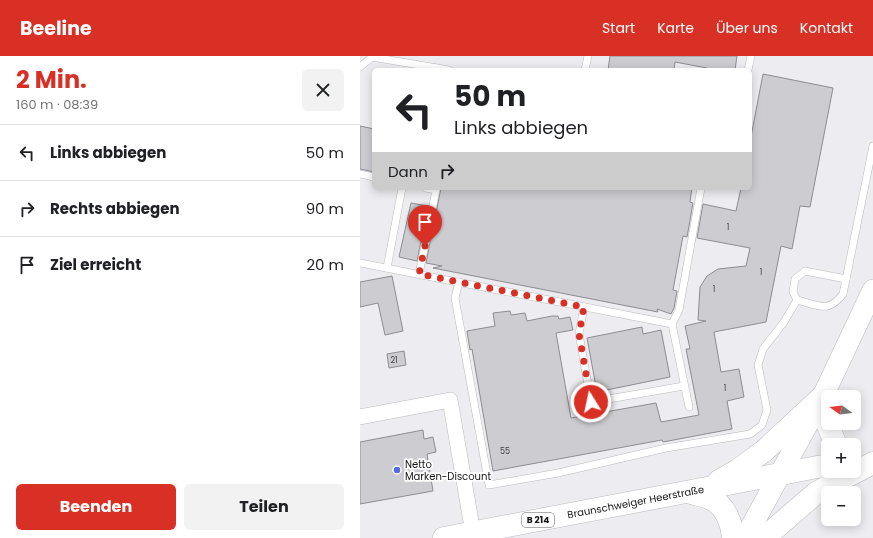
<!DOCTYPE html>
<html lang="de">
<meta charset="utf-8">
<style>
:root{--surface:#fff;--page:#f2f2f2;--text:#202124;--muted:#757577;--line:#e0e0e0;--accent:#d93025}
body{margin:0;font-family:Poppins,sans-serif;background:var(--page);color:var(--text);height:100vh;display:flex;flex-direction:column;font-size:15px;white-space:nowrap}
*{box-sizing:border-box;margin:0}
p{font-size:13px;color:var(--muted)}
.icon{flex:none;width:22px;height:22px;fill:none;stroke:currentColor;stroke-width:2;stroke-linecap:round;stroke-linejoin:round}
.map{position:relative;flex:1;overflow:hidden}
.drawer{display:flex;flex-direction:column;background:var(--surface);width:360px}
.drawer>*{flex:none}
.top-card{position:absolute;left:12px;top:12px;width:380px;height:122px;border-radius:6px;box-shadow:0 2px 10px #0003;background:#fff;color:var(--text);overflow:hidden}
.needle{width:26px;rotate:285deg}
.buttons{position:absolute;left:461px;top:334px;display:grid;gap:8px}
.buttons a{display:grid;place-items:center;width:40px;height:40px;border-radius:6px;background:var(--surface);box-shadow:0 2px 10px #0003;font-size:20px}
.pin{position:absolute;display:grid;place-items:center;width:34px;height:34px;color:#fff;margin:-41px -17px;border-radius:50% 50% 50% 0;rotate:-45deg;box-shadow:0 0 4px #0007}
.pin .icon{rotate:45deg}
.me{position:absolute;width:44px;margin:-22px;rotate:350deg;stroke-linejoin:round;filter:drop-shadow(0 0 3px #0008)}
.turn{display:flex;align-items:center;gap:14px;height:84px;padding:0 16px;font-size:18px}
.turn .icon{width:52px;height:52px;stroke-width:2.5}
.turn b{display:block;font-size:28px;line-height:34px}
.then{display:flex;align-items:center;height:38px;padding:0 16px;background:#0003;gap:8px;font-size:15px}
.round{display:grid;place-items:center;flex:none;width:42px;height:42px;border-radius:6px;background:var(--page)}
.head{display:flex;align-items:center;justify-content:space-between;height:68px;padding:0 16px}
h1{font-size:24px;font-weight:700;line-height:30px;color:var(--accent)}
.primary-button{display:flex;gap:8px;margin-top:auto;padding:8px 16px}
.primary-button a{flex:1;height:46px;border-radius:6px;background:var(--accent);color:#fff;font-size:16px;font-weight:700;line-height:46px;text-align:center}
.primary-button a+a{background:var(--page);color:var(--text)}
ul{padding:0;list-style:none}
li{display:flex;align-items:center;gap:12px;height:56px;padding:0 16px;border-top:1px solid var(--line)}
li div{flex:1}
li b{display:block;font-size:15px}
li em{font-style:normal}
header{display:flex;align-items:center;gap:24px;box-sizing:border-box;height:56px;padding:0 20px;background:var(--accent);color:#fff}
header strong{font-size:19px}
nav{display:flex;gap:22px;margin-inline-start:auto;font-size:14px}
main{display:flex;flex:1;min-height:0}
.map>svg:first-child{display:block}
</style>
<header>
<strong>Beeline</strong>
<nav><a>Start</a><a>Karte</a><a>Über uns</a><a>Kontakt</a></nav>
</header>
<main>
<section class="drawer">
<div class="head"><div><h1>2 Min.</h1><p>160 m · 08:39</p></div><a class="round"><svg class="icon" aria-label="close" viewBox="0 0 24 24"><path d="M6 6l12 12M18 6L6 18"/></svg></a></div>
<ul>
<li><svg class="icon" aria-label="left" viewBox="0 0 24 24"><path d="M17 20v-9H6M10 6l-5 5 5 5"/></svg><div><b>Links abbiegen</b></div><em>50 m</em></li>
<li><svg class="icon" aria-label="right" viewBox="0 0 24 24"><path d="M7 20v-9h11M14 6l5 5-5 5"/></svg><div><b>Rechts abbiegen</b></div><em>90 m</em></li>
<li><svg class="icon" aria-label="arrive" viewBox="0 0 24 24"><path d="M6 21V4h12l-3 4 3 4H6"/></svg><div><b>Ziel erreicht</b></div><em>20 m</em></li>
</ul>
<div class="primary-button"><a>Beenden</a><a>Teilen</a></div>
</section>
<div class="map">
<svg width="513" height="482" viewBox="0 0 513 482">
<rect width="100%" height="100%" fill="#ededf1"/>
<g fill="#cdcdd1" stroke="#8d8d91">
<path d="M250 0H377L375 14H347V12L315 6 314 14H248Z"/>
<path d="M403 18 473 32 450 151 440 150 432 193 421 190 406 266 354 276 361 316 379 313 384 341 367 345 372 373 303 386 302 384 133 415 112 293 110 294 107 275 135 270 133 257 150 255 151 259 165 257 167 265 192 260H198L199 263 210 261 213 274 196 277 211 362 296 347 301 366 339 359 326 293H330L325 270 346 265 338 264 340 231 347 220 358 213 386 210 390 192 337 182 343 148 376 155 381 132H390V86Z"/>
<path d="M0 70 14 73V116L0 113Z"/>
<path d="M81 132H332L330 146 333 147 327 181 323 180 313 234 317 235 314 252 311 258 297 253 298 256 73 212 82 210 66 207Z"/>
<path d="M51 147 68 150 57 205 39 201Z"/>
<path d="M32 220 43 275 25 279 18 247 0 251V226Z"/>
<path d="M282 271 283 278 301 274 310 321 237 336 227 282Z"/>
<path d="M44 295 46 309 29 312 27 298Z"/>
<path d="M63 374 64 383 73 381 76 396 67 398 73 435 0 448V386Z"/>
</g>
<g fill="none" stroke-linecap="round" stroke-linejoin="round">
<defs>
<g id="lane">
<path d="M0 11 12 1 89 14"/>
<path d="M225 14 228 0"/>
<path d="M388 14 391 0"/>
<path d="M0 118 14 121"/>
<path d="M0 207 312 268 329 351"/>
<path d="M27 212 42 132"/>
<path d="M59 218 76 134 66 132"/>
<path d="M99 226 95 242 129 429 198 417 306 392 390 378 402 369 407 354 398 309 403 293 424 266 437 244C458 249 468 258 483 238L513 90"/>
<path d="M437 244 433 236 435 223 445 215 486 223"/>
<path d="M224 251 219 278 231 346 324 330"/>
<path d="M312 268 319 254 341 132"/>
</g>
<path id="street" d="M0 361 90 344 113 477"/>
<path id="secondary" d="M385 482 463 340 513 234"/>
<g id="primary">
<path d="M463 340 467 367 476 389"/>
<path d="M359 425 378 414 404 395 463 340"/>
<path d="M328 436C336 439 346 440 353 444 366 451 372 468 373 482"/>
<path id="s1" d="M84 482 468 409"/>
<path d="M404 482 456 437 478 425 513 407"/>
</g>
</defs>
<use href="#lane" stroke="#b9babd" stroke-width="8"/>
<use href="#street" stroke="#b9babd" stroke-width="16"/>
<use href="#secondary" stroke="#b9babd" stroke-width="22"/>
<use href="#primary" stroke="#b9babd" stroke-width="23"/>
<use href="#lane" stroke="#fff" stroke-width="7"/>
<use href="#street" stroke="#fff" stroke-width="15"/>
<use href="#secondary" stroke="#fff" stroke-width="21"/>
<use href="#primary" stroke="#fff" stroke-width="22"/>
</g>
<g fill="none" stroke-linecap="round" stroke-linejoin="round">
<path stroke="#d93025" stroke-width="7" stroke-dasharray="0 12.6" d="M65 190 59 218 224 251 219 278 231 346"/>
</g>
<circle fill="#516ce1" stroke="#fff" stroke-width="1.5" cx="37" cy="414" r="4"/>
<g text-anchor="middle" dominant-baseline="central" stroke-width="3.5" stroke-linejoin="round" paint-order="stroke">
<g font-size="8" fill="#424244">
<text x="368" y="171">1</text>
<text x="401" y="216">1</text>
<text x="354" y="233">1</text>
<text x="34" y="304">21</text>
<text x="365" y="332">1</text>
<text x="145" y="395">55</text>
</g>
<rect fill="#fff" stroke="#5a5a5b" stroke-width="1" x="162" y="457" width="32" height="14" rx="3"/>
<g font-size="9" font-weight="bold" fill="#141415">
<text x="178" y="464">B 214</text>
</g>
<g font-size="10" fill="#141415" stroke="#fff" text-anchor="start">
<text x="45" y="408">Netto<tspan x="45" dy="12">Marken-Discount</tspan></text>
</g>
<g font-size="10" fill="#141415" stroke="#fff">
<text stroke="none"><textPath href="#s1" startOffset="195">Braunschweiger Heerstraße</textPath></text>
</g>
</g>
</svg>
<div class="buttons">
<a><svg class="needle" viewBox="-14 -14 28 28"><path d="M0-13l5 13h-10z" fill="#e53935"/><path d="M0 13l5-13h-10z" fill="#757577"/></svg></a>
<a>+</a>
<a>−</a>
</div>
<div class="pin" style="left:65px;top:190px;background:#d93025"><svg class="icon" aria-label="arrive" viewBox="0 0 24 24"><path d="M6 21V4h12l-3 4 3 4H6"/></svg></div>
<svg class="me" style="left:231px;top:346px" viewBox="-20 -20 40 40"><circle r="17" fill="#d93025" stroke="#fff" stroke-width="3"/><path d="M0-11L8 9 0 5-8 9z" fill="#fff"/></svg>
<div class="top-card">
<div class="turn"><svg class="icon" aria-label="left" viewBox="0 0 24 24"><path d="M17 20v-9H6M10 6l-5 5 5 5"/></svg><div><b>50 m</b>Links abbiegen</div></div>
<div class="then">Dann<svg class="icon" aria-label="right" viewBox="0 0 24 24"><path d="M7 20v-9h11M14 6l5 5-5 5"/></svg></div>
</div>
</div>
</main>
